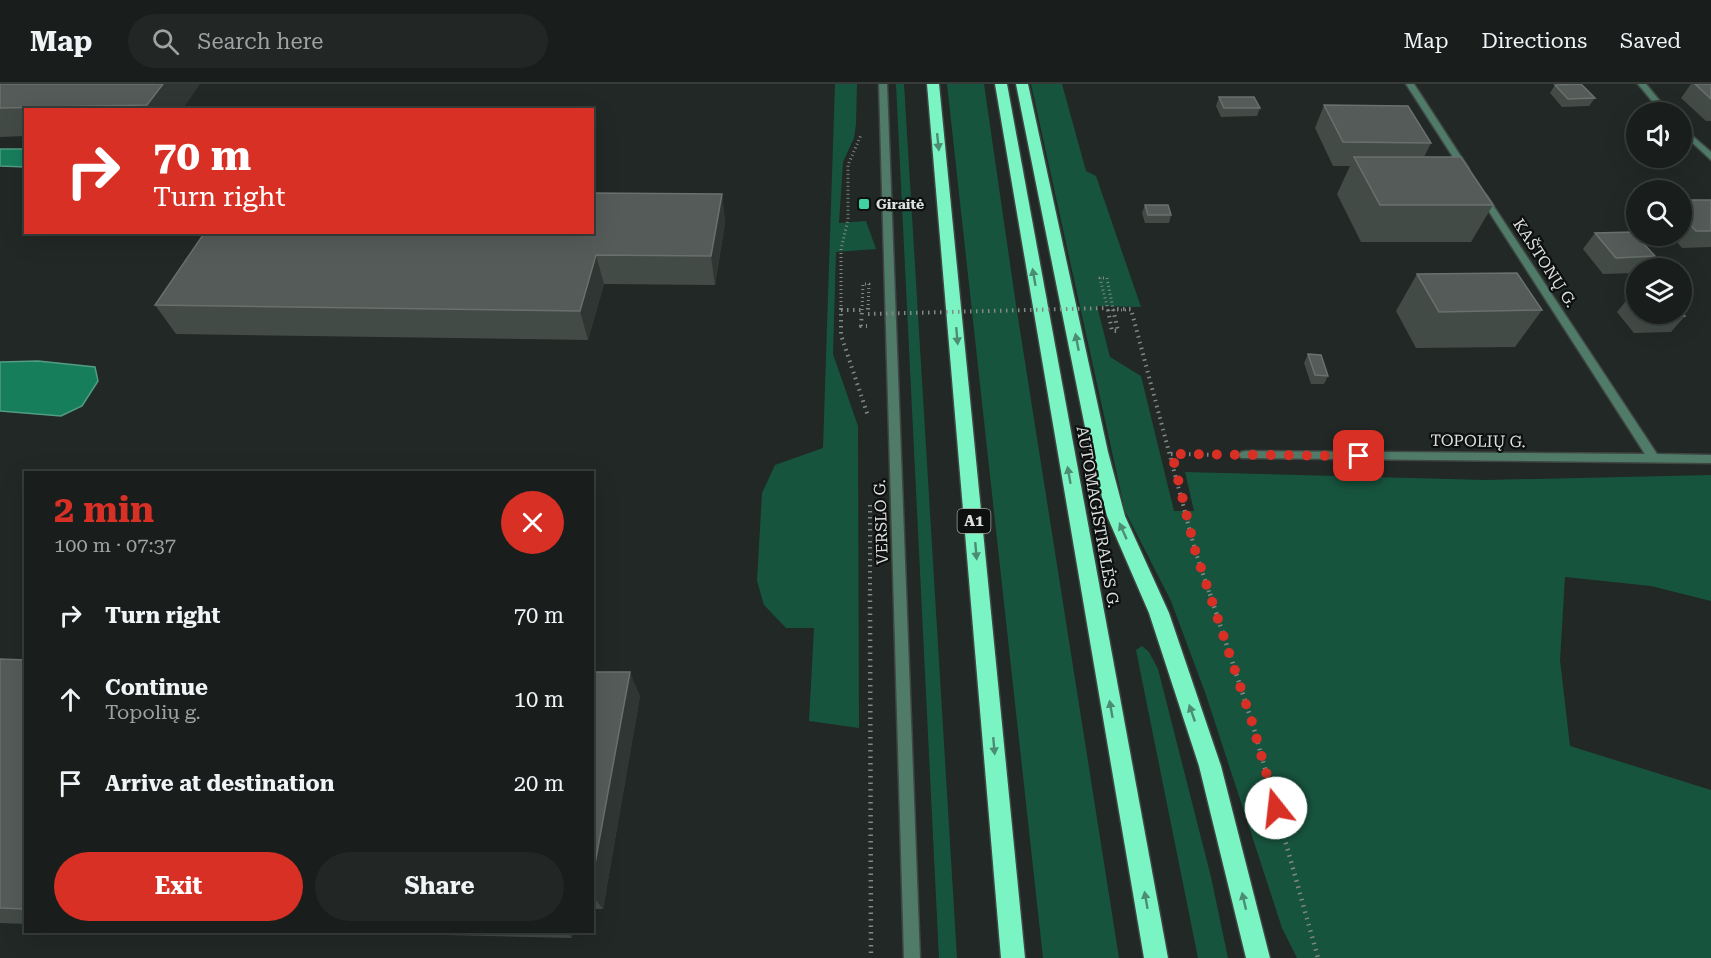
<!DOCTYPE html>
<meta charset="utf-8">
<style>
:root{--surface:#191e1c;--page:#222725;--text:#f1f3f6;--muted:#9fa2a3;--line:#373c3b;--accent:#d93025}
body{margin:0;font-family:"Roboto Serif",serif;background:var(--page);color:var(--text);height:100vh;display:flex;flex-direction:column;font-size:22px;white-space:nowrap}
*{box-sizing:border-box;margin:0}
p{font-size:20px;color:var(--muted)}
.icon{flex:none;width:33px;height:33px;fill:none;stroke:currentColor;stroke-width:2;stroke-linecap:round;stroke-linejoin:round}
.map{position:relative;flex:1;overflow:hidden}
.details{position:absolute;left:24px;top:387px;width:570px;height:462px;display:flex;flex-direction:column;background:var(--surface);border-radius:0px;box-shadow:0 6px 24px #0002,0 0 0 2px var(--line)}
.details>*{flex:none}
.hud{position:absolute;left:24px;top:24px;width:570px;height:126px;border-radius:0px;box-shadow:0 6px 24px #0002,0 0 0 2px var(--line);background:#d93025;color:#fff;overflow:hidden}
.controls{position:absolute;left:1626px;top:18px;display:grid;gap:12px}
.controls a{display:grid;place-items:center;width:66px;height:66px;border-radius:50%;background:var(--surface);box-shadow:0 6px 24px #0002,0 0 0 2px var(--line);font-size:30px}
.pin{position:absolute;display:grid;place-items:center;width:51px;height:51px;color:#fff;margin:-26px;border-radius:12px;box-shadow:0 3px 9px #0006}
.me{position:absolute;width:66px;margin:-33px;rotate:344deg;stroke-linejoin:round;filter:drop-shadow(0 0 4px #0008)}
.turn{display:flex;align-items:center;gap:21px;height:126px;padding:0 30px;font-size:27px}
.turn .icon{width:78px;height:78px;stroke-width:2.5}
.turn b{display:block;font-size:42px;line-height:51px}
.round{display:grid;place-items:center;flex:none;width:63px;height:63px;border-radius:32px;background:var(--page)}
.overview{display:flex;align-items:center;justify-content:space-between;height:102px;padding:0 30px}
h1{font-size:36px;font-weight:700;line-height:45px;color:var(--accent)}
.action{display:flex;gap:12px;margin-top:auto;padding:12px 30px}
.action a{flex:1;height:69px;border-radius:36px;background:var(--accent);color:#fff;font-size:24px;font-weight:700;line-height:69px;text-align:center}
.action a+a{background:var(--page);color:var(--text)}
ul{padding:0;list-style:none}
li{display:flex;align-items:center;gap:18px;height:84px;padding:0 30px}
li div{flex:1}
li b{display:block;font-size:22px}
li em{font-style:normal}
header{display:flex;align-items:center;gap:36px;box-sizing:border-box;height:84px;padding:0 30px;background:var(--surface);border-bottom:2px solid var(--line)}
header strong{font-size:28px}
nav{display:flex;gap:33px;margin-inline-start:auto;font-size:21px}
.search{width:420px;height:54px;background:var(--page);display:flex;align-items:center;gap:15px;box-sizing:border-box;padding:0 21px;border-radius:33px;color:var(--muted);font-size:22px}
.map>svg:first-child{display:block}
</style>
<header>
<strong>Map</strong>
<div class="search"><svg class="icon" aria-label="search" viewBox="0 0 24 24"><circle cx="10" cy="10" r="6"/><path d="M15 15l6 6"/></svg>Search here</div>
<nav><a>Map</a><a>Directions</a><a>Saved</a></nav>
</header>
<div class="map">
<svg width="1711" height="874" viewBox="0 0 1711 874">
<rect width="100%" height="100%" fill="#212825"/>
<g fill="#17543e">
<path d="M835 0H857L856 40 854 54 843 78 839 139 866 137 876 165 836 168 833 270 858 342 859 644 809 637 814 544H786L764 521 757 497 762 409 775 381 823 364Z"/>
<path d="M896 0H904L957 874H939Z"/>
<path d="M947 0H984L1016 221 1119 874H1043Z"/>
<path d="M1031 0H1062L1086 87 1096 92 1141 223 1097 222 1110 273 1141 292 1174 427H1194L1185 388 1486 396 1711 391V517L1651 502 1565 493 1560 576 1570 662 1711 706V874H1297L1282 844 1206 611 1171 517 1125 427Z"/>
<path d="M1142 562 1149 568 1158 585 1211 793 1228 874H1198L1138 576 1136 566Z"/>
</g>
<g fill="#177e5c" stroke="#529c83" stroke-width="1.5">
<path d="M0 65H25V83L0 82Z"/>
<path d="M38 277 95 283 98 297 82 322 61 332 0 327V278Z"/>
</g>
<g fill="none" stroke-linecap="round" stroke-linejoin="round">
<defs>
<g id="minor">
<path d="M879 0H887L920 874H904Z"/>
<path d="M1406 0H1414L1469 85 1468 87H1462Z"/>
<path d="M1638 0H1646L1669 28H1661Z"/>
<path d="M1682 43 1711 68V76L1682 49Z"/>
<path d="M1483 109 1487 112 1657 370 1711 371V379L1241 374 1239 371 1241 368 1245 367 1645 370 1479 112Z"/>
</g>
<g id="motorway">
<path d="M927 0H939L1025 874H1001Z"/>
<path d="M995 0H1007L1168 874H1144Z"/>
<path d="M1016 0H1028L1108 368 1125 432 1169 529 1221 682 1270 874H1246L1199 682 1149 529 1107 432 1090 368Z"/>
</g>
</defs>
<use href="#minor" stroke="#3f4643" stroke-width="3"/>
<use href="#motorway" stroke="#3f4643" stroke-width="3"/>
<g stroke="#828886" stroke-width="3" stroke-dasharray="1 3" stroke-linecap="butt">
<path d="M841 226V165L848 136V81L861 51"/>
<path d="M1113 226H1131"/>
</g>
<g stroke="#828886" stroke-width="4" stroke-dasharray="1.5 4.5" stroke-linecap="butt">
<path d="M841 224V251L868 332"/>
<path d="M841 226H862L861 242H867"/>
<path d="M1108 226 1112 247H1118L1113 225H1131L1195 466 1210 511"/>
<path d="M1171 370 1225 371"/>
<path d="M870 421V511"/>
</g>
<g stroke="#828886" stroke-width="4.5" stroke-dasharray="1.5 5" stroke-linecap="butt">
<path d="M870 510 871 874"/>
<path d="M1210 510 1252 638 1318 874"/>
</g>
<use href="#minor" fill="#4f7b68" fill-rule="evenodd"/>
<use href="#motorway" fill="#7bf4c4" fill-rule="evenodd"/>
<g stroke="#828886" stroke-width="3" stroke-dasharray="1 3" stroke-linecap="butt">
<path d="M862 226 863 200H869L868 226"/>
<path d="M1108 226 1100 194H1107L1113 225"/>
</g>
<path stroke="#828886" stroke-width="4" stroke-dasharray="1.5 4.5" stroke-linecap="butt" d="M868 224V230L1108 224"/>
</g>
<g fill="#434b47">
<path d="M0 0 182 26H26V52L0 53Z"/>
<path d="M1691 0H1711V37H1706L1681 14Z"/>
<path d="M1555 1 1595 14 1589 22 1562 23 1550 9Z"/>
<path d="M1219 13 1260 24 1257 32 1221 33 1216 22Z"/>
<path d="M1324 21 1431 59 1424 73 1493 121 1471 158H1361L1337 110 1350 82H1333L1315 44Z"/>
<path d="M722 110 725 139 715 201 604 200 588 256 176 250 155 221Z"/>
<path d="M1682 116H1711V163L1682 164 1672 152H1682Z"/>
<path d="M1145 121 1171 131 1169 139H1145L1142 129Z"/>
<path d="M1595 149 1655 172 1645 184H1636V189L1603 190 1583 165Z"/>
<path d="M1417 190 1542 226 1515 263 1416 264 1396 227Z"/>
<path d="M1636 211V230H1682L1685 232 1671 248 1634 249 1617 228 1630 212Z"/>
<path d="M1308 270 1328 292 1324 300H1311L1304 279Z"/>
<path d="M0 575 26 576V840L0 839Z"/>
<path d="M592 588 640 612 603 825H592Z"/>
<path d="M318 848H573L572 854Z"/>
</g>
<g fill="#2f3633">
<path d="M163 0H200L182 26H150L147 21Z"/>
<path d="M722 110 725 139 715 201 711 172Z"/>
<path d="M596 171 604 200 588 256 580 227Z"/>
<path d="M630 588 640 612 603 825 592 811V796Z"/>
<path d="M566 848H573L572 854Z"/>
</g>
<g fill="#545b58" stroke="#69706d" stroke-width="1.5">
<path d="M0 0H163L147 21 0 24Z"/>
<path d="M1581 0 1595 14 1568 15 1555 1Z"/>
<path d="M1695 0H1711V15Z"/>
<path d="M1219 13H1254L1260 24H1224Z"/>
<path d="M1324 21 1408 22 1431 59 1343 58Z"/>
<path d="M1354 73H1461L1493 121H1380Z"/>
<path d="M592 109 722 110 711 172 596 171 580 227 155 221 205 148H592Z"/>
<path d="M1682 116H1711V147H1696L1682 132Z"/>
<path d="M1145 121H1168L1171 131H1148Z"/>
<path d="M1633 148 1655 172 1616 174 1595 149Z"/>
<path d="M1517 189 1542 226 1439 228 1417 190Z"/>
<path d="M1636 211V219L1630 212Z"/>
<path d="M1682 227 1685 232 1648 233 1645 230H1682Z"/>
<path d="M1308 270 1321 271 1328 292 1315 291Z"/>
<path d="M0 575 26 576V825L0 824Z"/>
<path d="M592 588H630L592 796Z"/>
</g>
<defs><path id="oneway-solid" d="M-6-.8H1V-3.2L6.5 0L1 3.2V.8H-6Z" transform="scale(1.5)"/></defs>
<g fill="#4a8d73">
<use href="#oneway-solid" transform="translate(938 58) rotate(84)"/>
<use href="#oneway-solid" transform="translate(1034 193) rotate(-100)"/>
<use href="#oneway-solid" transform="translate(957 252) rotate(85)"/>
<use href="#oneway-solid" transform="translate(1077 258) rotate(-101)"/>
<use href="#oneway-solid" transform="translate(1069 391) rotate(-100)"/>
<use href="#oneway-solid" transform="translate(1123 447) rotate(-114)"/>
<use href="#oneway-solid" transform="translate(976 467) rotate(85)"/>
<use href="#oneway-solid" transform="translate(1111 625) rotate(-100)"/>
<use href="#oneway-solid" transform="translate(1192 629) rotate(-109)"/>
<use href="#oneway-solid" transform="translate(994 662) rotate(85)"/>
<use href="#oneway-solid" transform="translate(1146 816) rotate(-100)"/>
<use href="#oneway-solid" transform="translate(1244 817) rotate(-103)"/>
</g>
<g fill="none" stroke-linecap="round" stroke-linejoin="round">
<path stroke="#d93025" stroke-width="10" stroke-dasharray="0 18" d="M1276 724 1252 638 1195 466 1172 370 1359 372"/>
</g>
<rect fill="#41d4a1" stroke="#0d100f" stroke-width="2" x="858" y="114" width="12" height="12" rx="3"/>
<g text-anchor="middle" dominant-baseline="central" stroke-width="4.5" stroke-linejoin="round" paint-order="stroke">
<g font-size="14" font-weight="bold" fill="#dce1df" stroke="#0d100f" text-anchor="start">
<text x="876" y="120">Giraitė</text>
</g>
<rect fill="#0d100f" stroke="#9ea2a1" stroke-width="1.5" x="957.5" y="425" width="33" height="24" rx="4.5"/>
<g font-size="15" font-weight="bold" fill="#dce1df">
<text x="974" y="437">A1</text>
</g>
<g font-size="16" fill="#dce1df" stroke="#0d100f">
<text transform="translate(1545 179) rotate(57)">KAŠTONŲ G.</text>
<text transform="translate(1478 357) rotate(1)">TOPOLIŲ G.</text>
<text transform="translate(1098 433) rotate(80)">AUTOMAGISTRALĖS G.</text>
<text transform="translate(881 438) rotate(-92)">VERSLO G.</text>
</g>
</g>
</svg>
<div class="controls">
<a><svg class="icon" aria-label="sound" viewBox="0 0 24 24"><path d="M4 9h4l5-4v14l-5-4H4zM17 9q2 3 0 6"/></svg></a>
<a><svg class="icon" aria-label="search" viewBox="0 0 24 24"><circle cx="10" cy="10" r="6"/><path d="M15 15l6 6"/></svg></a>
<a><svg class="icon" aria-label="layers" viewBox="0 0 24 24"><path d="M12 4l9 5-9 5-9-5zM3 14l9 5 9-5"/></svg></a>
</div>
<div class="pin" style="left:1359px;top:372px;background:#d93025"><svg class="icon" aria-label="arrive" viewBox="0 0 24 24"><path d="M6 21V4h12l-3 4 3 4H6"/></svg></div>
<svg class="me" style="left:1276px;top:724px" viewBox="-20 -20 40 40"><circle r="19" fill="#fff"/><path d="M0-13L10 11 0 6-10 11z" fill="#d93025"/></svg>
<div class="hud">
<div class="turn"><svg class="icon" aria-label="right" viewBox="0 0 24 24"><path d="M7 20v-9h11M14 6l5 5-5 5"/></svg><div><b>70 m</b>Turn right</div></div>
</div>
<section class="details">
<div class="overview"><div><h1>2 min</h1><p>100 m · 07:37</p></div><a class="round" style="background:#d93025;color:#fff"><svg class="icon" aria-label="close" viewBox="0 0 24 24"><path d="M6 6l12 12M18 6L6 18"/></svg></a></div>
<ul>
<li><svg class="icon" aria-label="right" viewBox="0 0 24 24"><path d="M7 20v-9h11M14 6l5 5-5 5"/></svg><div><b>Turn right</b></div><em>70 m</em></li>
<li><svg class="icon" aria-label="ahead" viewBox="0 0 24 24"><path d="M12 20V5M6 11l6-6 6 6"/></svg><div><b>Continue</b><p>Topolių g.</p></div><em>10 m</em></li>
<li><svg class="icon" aria-label="arrive" viewBox="0 0 24 24"><path d="M6 21V4h12l-3 4 3 4H6"/></svg><div><b>Arrive at destination</b></div><em>20 m</em></li>
</ul>
<div class="action"><a>Exit</a><a>Share</a></div>
</section>
</div>
